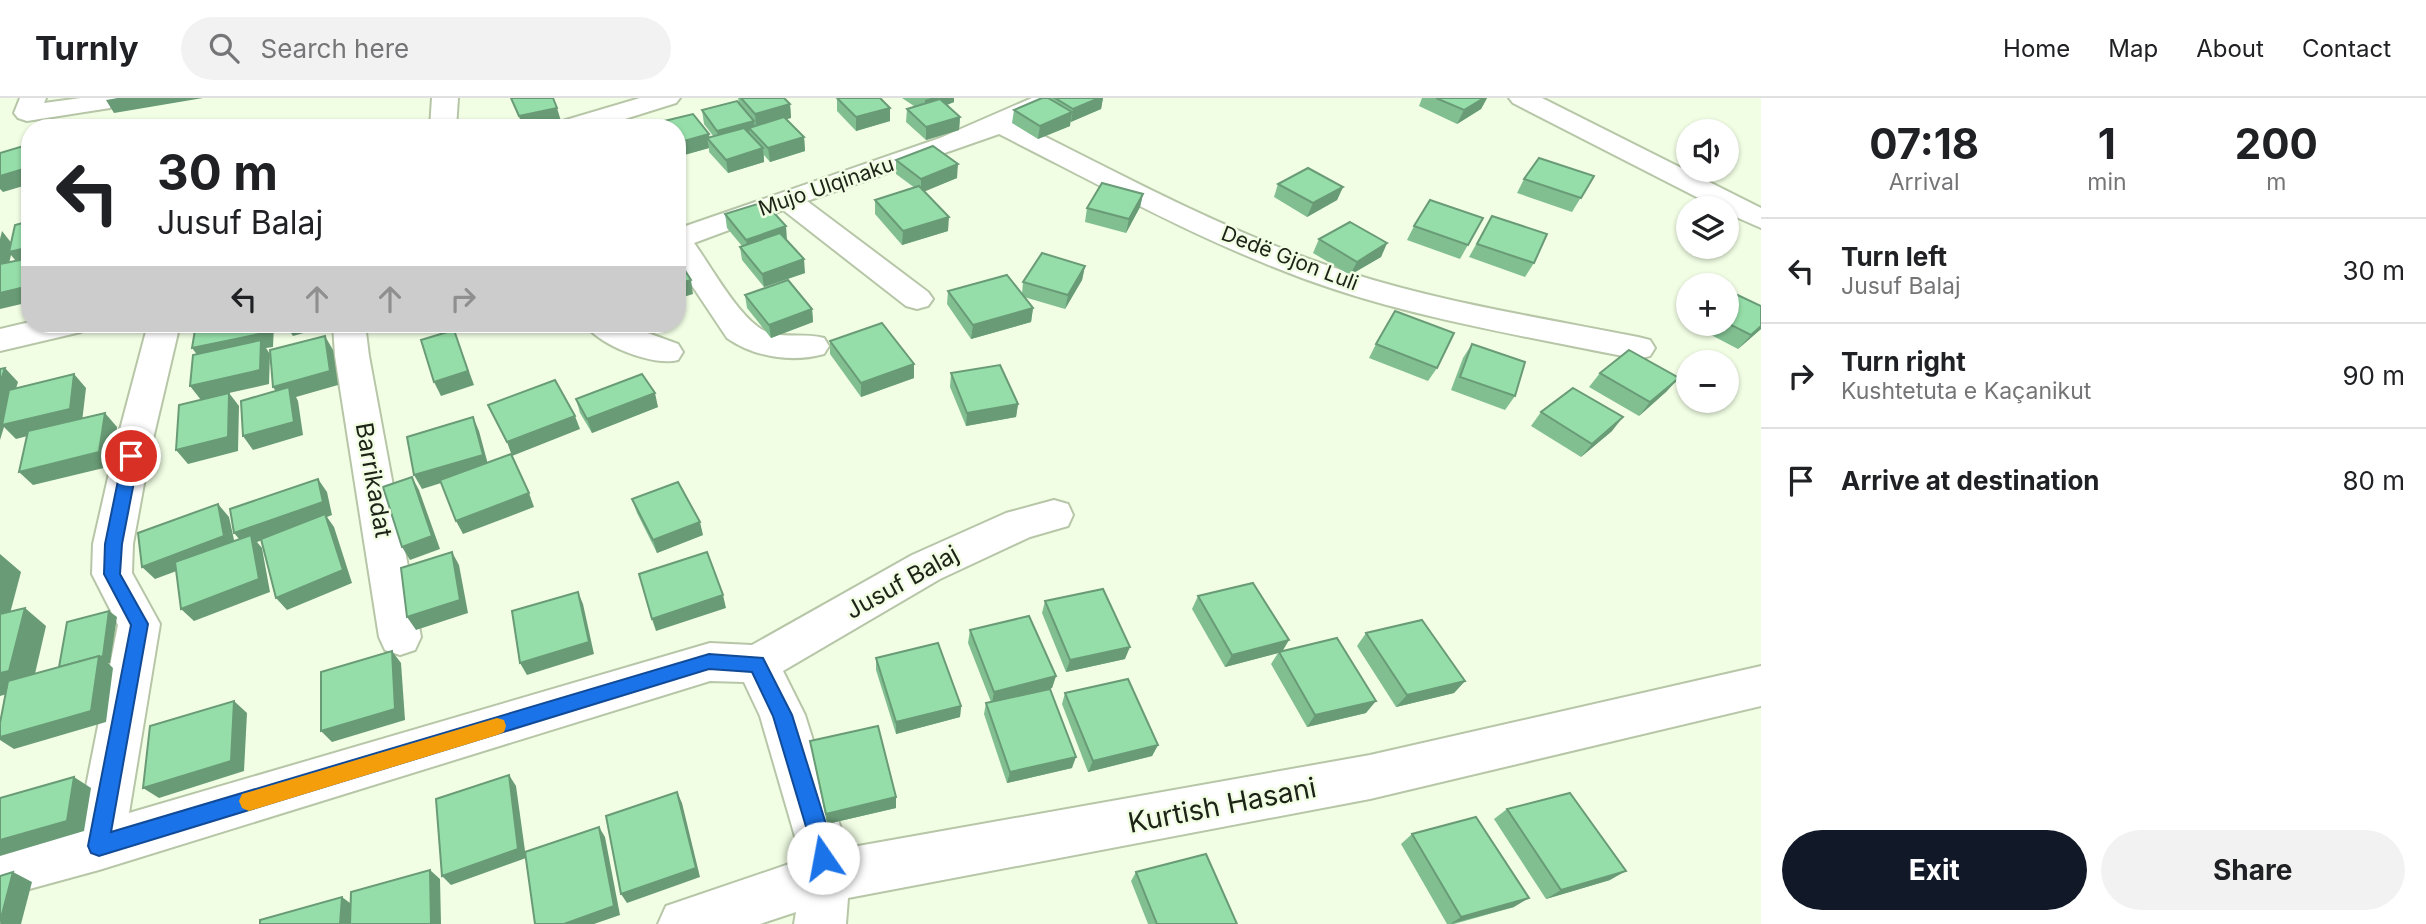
<!DOCTYPE html>
<meta charset="utf-8">
<style>
:root{--surface:#fff;--page:#f2f2f2;--text:#202124;--muted:#757577;--line:#e0e0e0;--accent:#111827}
body{margin:0;font-family:Inter,sans-serif;background:var(--page);color:var(--text);height:100vh;display:flex;flex-direction:column;font-size:26px;white-space:nowrap}
*{box-sizing:border-box;margin:0}
p{font-size:23px;color:var(--muted)}
.icon{flex:none;width:38px;height:38px;fill:none;stroke:currentColor;stroke-width:2;stroke-linecap:round;stroke-linejoin:round}
.map{position:relative;flex:1;overflow:hidden}
.sheet{display:flex;flex-direction:column;background:var(--surface);width:665px}
.sheet>*{flex:none}
.hud{position:absolute;left:21px;top:21px;width:665px;height:214px;border-radius:28px;box-shadow:0 2px 5px #0004;background:#fff;color:var(--text);overflow:hidden}
.controls{position:absolute;left:1676px;top:21px;display:grid;gap:14px}
.controls a{display:grid;place-items:center;width:63px;height:63px;border-radius:50%;background:var(--surface);box-shadow:0 2px 5px #0004;font-size:35px}
.pin{position:absolute;display:grid;place-items:center;width:60px;height:60px;color:#fff;margin:-30px;border:4px solid #fff;border-radius:50%;box-shadow:0 2px 7px #0007}
.me{position:absolute;width:77px;margin:-38px;rotate:348deg;stroke-linejoin:round;filter:drop-shadow(0 0 5px #0008)}
.turn{display:flex;align-items:center;gap:24px;height:147px;padding:0 21px;font-size:32px}
.turn .icon{width:91px;height:91px;stroke-width:2.5}
.turn b{display:block;font-size:49px;line-height:60px}
.lanes{display:flex;align-items:center;height:66px;padding:0 21px;background:#0003;justify-content:center;gap:35px;direction:ltr}
.lanes .off{opacity:.35}
.eta{display:flex;justify-content:space-evenly;align-items:center;height:119px;text-align:center}
.eta b{font-size:42px;font-weight:700;line-height:49px}
.primary-button{display:flex;gap:14px;margin-top:auto;padding:14px 21px}
.primary-button a{flex:1;height:80px;border-radius:42px;background:var(--accent);color:#fff;font-size:28px;font-weight:700;line-height:80px;text-align:center}
.primary-button a+a{background:var(--page);color:var(--text)}
ul{padding:0;list-style:none}
li{display:flex;align-items:center;gap:21px;height:105px;padding:0 21px;border-top:2px solid var(--line)}
li div{flex:1}
li b{display:block;font-size:26px}
li em{font-style:normal}
header{display:flex;align-items:center;gap:42px;box-sizing:border-box;height:98px;padding:0 35px;background:var(--surface);border-bottom:2px solid var(--line)}
header strong{font-size:33px}
nav{display:flex;gap:38px;margin-inline-start:auto;font-size:24px}
.search{width:490px;height:63px;background:var(--page);display:flex;align-items:center;gap:18px;box-sizing:border-box;padding:0 24px;border-radius:38px;color:var(--muted);font-size:26px}
main{display:flex;flex:1;min-height:0}
.map>svg:first-child{display:block}
</style>
<header>
<strong>Turnly</strong>
<div class="search"><svg class="icon" aria-label="search" viewBox="0 0 24 24"><circle cx="10" cy="10" r="6"/><path d="M15 15l6 6"/></svg>Search here</div>
<nav><a>Home</a><a>Map</a><a>About</a><a>Contact</a></nav>
</header>
<main>
<div class="map">
<svg width="1761" height="826" viewBox="0 0 1761 826">
<rect width="100%" height="100%" fill="#f1fee4"/>
<g fill="none" stroke-linecap="round" stroke-linejoin="round">
<defs>
<g id="minor">
<path d="M20 0H46L44 5 81 0H116L110 10 27 23 18 20 14 15Z"/>
<path d="M432 0H458L456 30H430Z"/>
<path d="M640 0H680L676 5 596 30H555L559 24Z"/>
<path d="M1032 0H1064L1060 5 1020 26C1120 76 1218 129 1323 166 1425 202 1532 218 1638 239L1650 242 1655 250 1650 258 1638 261C1525 238 1410 220 1302 180 1197 141 1098 86 999 36L807 103 928 194 933 201 928 208 917 211 906 208 783 112 694 145C711 168 743 228 770 235 787 240 806 235 824 240L829 248 824 256C792 265 754 259 727 240L677 165V131L940 40Z"/>
<path d="M30 224V226H86L81 234 0 253V231Z"/>
<path d="M148 226H180L149 358 133 446 132 475 160 526 129 715 710 545 752 547 912 457 1006 415 1054 402 1068 406 1073 417 1068 428 1030 439 940 481 783 573 805 617 847 750 1370 657 1761 568V608L1370 701 848 800 846 826H794L796 814 760 826H658L666 808 798 763 796 742 760 618 744 584 710 583 99 772 0 799V749L78 729 118 527 92 476 93 446 113 358Z"/>
<path d="M333 226H365L369 258 421 539 415 552 400 557 385 552 379 539 335 258Z"/>
<path d="M585 226H623L678 246 683 254 678 262C654 269 598 247 585 226Z"/>
</g>
<path id="secondary" d="M1509 0H1542L1761 110V130L1727 115V110H1718L1513 5Z"/>
</defs>
<use href="#minor" stroke="#b6c6a7" stroke-width="4"/>
<use href="#secondary" stroke="#b6c6a7" stroke-width="4"/>
<use href="#minor" fill="#fff" fill-rule="evenodd"/>
<use href="#secondary" fill="#fff" fill-rule="evenodd"/>
</g>
<g fill="#81bf91">
<path d="M738 0H784L790 6 791 20 786 21 804 39 805 53 770 64 764 57V64L728 75 709 54V50L677 59V30H657L656 25 693 16 709 36V40L714 39 704 26 702 12 737 3 739 5Z"/>
<path d="M837 0 890 23 856 33 837 13Z"/>
<path d="M902 0H954V4L947 7 960 19 959 32 926 42 906 24 907 11 914 8Z"/>
<path d="M1042 0H1103L1101 11 1070 24V28L1038 41 1012 25 1014 12Z"/>
<path d="M1422 0H1487L1481 11 1457 26 1419 8Z"/>
<path d="M896 62 957 80 924 93 948 133 902 147 875 116V102L915 90 896 76Z"/>
<path d="M1594 78 1572 114 1517 95 1524 81Z"/>
<path d="M1278 86 1343 89 1337 102 1307 119 1274 99Z"/>
<path d="M1143 96 1140 109 1126 135 1085 124 1087 110Z"/>
<path d="M725 116 787 142 805 175 764 189 742 162 740 149 742 148 727 130Z"/>
<path d="M1492 118 1534 165 1525 179 1469 159Z"/>
<path d="M1483 120 1460 161 1407 142 1414 128Z"/>
<path d="M1319 141 1387 145 1381 159 1350 177 1313 155Z"/>
<path d="M1085 168 1082 182 1065 211 1024 199 1033 210 1031 224 971 241 947 206 948 193 1022 196 1023 184Z"/>
<path d="M1727 192 1761 231 1738 251 1690 226H1727Z"/>
<path d="M745 197 812 211 813 224 771 240 747 210Z"/>
<path d="M830 243 914 280 861 299 830 256Z"/>
<path d="M1376 246 1437 270 1428 283 1369 260Z"/>
<path d="M1472 246 1515 298 1505 312 1451 292 1463 260Z"/>
<path d="M951 275 1018 306 1016 319 966 328 950 289Z"/>
<path d="M1600 275 1667 293 1639 318 1589 289Z"/>
<path d="M576 301 658 309 592 335 580 315Z"/>
<path d="M1541 314 1612 333 1581 359 1531 328Z"/>
<path d="M632 401 703 437 657 455 637 415Z"/>
<path d="M1198 498 1282 553 1366 615 1307 629 1271 566 1278 555 1225 569 1192 511Z"/>
<path d="M1045 503 1125 561 1066 574 1042 515Z"/>
<path d="M970 532 1056 578 1052 590 1044 592 1072 670 1007 685 984 616 986 605 991 604 968 545Z"/>
<path d="M1366 535 1465 583 1454 595 1396 609 1357 548Z"/>
<path d="M876 560 961 608 960 619 896 636 876 572Z"/>
<path d="M1065 595 1158 647 1152 658 1088 674 1062 606Z"/>
<path d="M810 643 896 699V710L827 726Z"/>
<path d="M1507 711 1610 782 1546 801 1494 721Z"/>
<path d="M1412 736 1514 809 1454 826H1447L1401 746Z"/>
<path d="M1136 774 1237 826H1148L1131 783Z"/>
</g>
<g fill="#699b76">
<path d="M118 0H203L114 15 106 2Z"/>
<path d="M931 0H954V4L925 15V2Z"/>
<path d="M1099 0H1103L1101 11 1071 24 1073 11Z"/>
<path d="M1484 0H1487L1481 11 1457 26 1464 12Z"/>
<path d="M790 6 791 20 756 29 755 16Z"/>
<path d="M557 10 561 23 532 30H522L519 18Z"/>
<path d="M890 10V23L856 33V19Z"/>
<path d="M1072 14 1070 28 1038 41 1040 28Z"/>
<path d="M960 19 959 32 926 42V29Z"/>
<path d="M754 23 756 36 749 30 750 38 719 46 717 33Z"/>
<path d="M709 36 710 43 707 40 709 50 677 59V45Z"/>
<path d="M804 39 805 53 770 64 768 50Z"/>
<path d="M763 50 764 64 728 75 726 62Z"/>
<path d="M958 66 957 80 921 95V81Z"/>
<path d="M30 69V86L3 94 0 91V78Z"/>
<path d="M1343 89 1337 102 1307 119 1313 105Z"/>
<path d="M1143 96 1140 109 1126 135 1129 121Z"/>
<path d="M949 119 948 133 902 147 903 133Z"/>
<path d="M786 128 787 142 748 155 746 142Z"/>
<path d="M2 133 13 147 30 149V166L20 168 11 157 7 174 0 176V141Z"/>
<path d="M1387 145 1381 159 1350 177 1357 164Z"/>
<path d="M804 161 805 175 764 189 762 176Z"/>
<path d="M1085 168 1082 182 1065 211 1068 197Z"/>
<path d="M30 182V204L0 211V195Z"/>
<path d="M691 182 693 196 677 201V186Z"/>
<path d="M1033 210 1031 224 971 241 973 227Z"/>
<path d="M812 211 813 224 771 240 769 227Z"/>
<path d="M265 226H274L273 249 266 250 270 256 269 286 229 295 239 308 238 353 188 366 176 352 201 302 190 288 202 263 192 250Z"/>
<path d="M285 226H335L293 238Z"/>
<path d="M1761 228V231L1738 251 1751 237Z"/>
<path d="M454 232 474 287 441 298 434 284Z"/>
<path d="M325 238 333 252 338 287 296 299 298 303 303 337 253 352 243 338 282 303 273 289Z"/>
<path d="M914 266V280L861 299V285Z"/>
<path d="M5 270 18 284 5 327 74 276 86 290 82 324 16 341 4 329 0 342V285Z"/>
<path d="M1679 280 1667 293 1639 318 1650 304Z"/>
<path d="M655 295 658 309 592 335 587 321Z"/>
<path d="M1018 306 1016 319 966 328 967 315Z"/>
<path d="M105 315 117 329 112 368 33 387 19 374Z"/>
<path d="M575 318 580 331 512 358 507 344Z"/>
<path d="M473 319 479 333 489 370 422 391 414 377Z"/>
<path d="M1623 319 1612 333 1581 359 1592 346Z"/>
<path d="M412 379 419 392 440 451 410 462 402 449Z"/>
<path d="M318 381 327 394 332 417 327 419 334 429 352 485 287 512 276 500 326 419 257 444 262 450 270 494 194 523 181 511 245 448 234 435Z"/>
<path d="M529 395 534 409 463 436 456 423Z"/>
<path d="M218 406 229 419 236 451 155 481 142 469Z"/>
<path d="M700 424 703 437 657 455 653 442Z"/>
<path d="M452 454 459 467 468 515 416 532 407 519Z"/>
<path d="M0 456 21 474 4 538 0 535Z"/>
<path d="M578 494 583 506 594 556 527 577 520 565Z"/>
<path d="M723 497 726 510 656 533 652 521Z"/>
<path d="M25 510 46 528 32 589 0 598V575Z"/>
<path d="M109 513 117 519 110 565H108L113 570 106 624 14 651 0 642V639Z"/>
<path d="M1289 542 1282 554 1225 569 1232 557Z"/>
<path d="M1130 549 1125 561 1066 574 1070 562Z"/>
<path d="M392 553 401 565 405 622 332 644 321 633Z"/>
<path d="M1056 578 1052 590 992 605 994 594Z"/>
<path d="M1465 583 1454 595 1396 609 1407 597Z"/>
<path d="M234 603 247 615 244 673 159 700 143 690Z"/>
<path d="M1376 603 1366 615 1307 629 1315 617Z"/>
<path d="M961 608 960 619 896 636V624Z"/>
<path d="M1158 647 1152 658 1088 674 1093 663Z"/>
<path d="M1076 659 1072 670 1007 685 1010 674Z"/>
<path d="M509 677 516 688 526 760 451 787 442 778Z"/>
<path d="M74 679 91 690 84 733 0 758V742Z"/>
<path d="M677 694 682 705 700 779 627 805 621 796Z"/>
<path d="M896 699V710L827 726 826 716Z"/>
<path d="M599 729 605 739 620 817 594 826H564Z"/>
<path d="M430 772 440 781 441 826H431Z"/>
<path d="M1626 773 1610 782 1546 801 1561 792Z"/>
<path d="M13 774 32 784 21 826H0Z"/>
<path d="M342 799 354 808 353 826H340Z"/>
<path d="M1529 800 1514 809 1450 826 1461 819Z"/>
</g>
<g fill="#96dea9" stroke="#699b76" stroke-width="2">
<path d="M511 0H553L557 10 519 18Z"/>
<path d="M741 0H784L790 6 755 16Z"/>
<path d="M837 0H880L890 10 856 19Z"/>
<path d="M1042 0H1048L1072 14 1040 28 1014 12Z"/>
<path d="M1055 0H1099L1073 11Z"/>
<path d="M1436 0H1484L1464 12Z"/>
<path d="M940 1 960 19 926 29 907 11Z"/>
<path d="M737 3 754 23 717 33 702 12Z"/>
<path d="M693 16 709 36 677 45V30H659L656 25Z"/>
<path d="M784 19 804 39 768 50 749 30Z"/>
<path d="M744 30 763 50 726 62 707 40Z"/>
<path d="M30 46V69L0 78V55Z"/>
<path d="M933 48 958 66 921 81 896 62Z"/>
<path d="M1539 60 1594 78 1581 100 1524 81Z"/>
<path d="M1308 70 1343 89 1313 105 1278 86Z"/>
<path d="M1102 85 1143 96 1129 121 1087 110Z"/>
<path d="M919 88 949 119 903 133 875 102Z"/>
<path d="M1430 102 1483 120 1468 147 1414 128Z"/>
<path d="M764 104 786 128 746 142 725 116Z"/>
<path d="M1492 118 1547 136 1534 165 1477 146Z"/>
<path d="M30 123V149L9 154 15 127Z"/>
<path d="M1350 124 1387 145 1357 164 1319 141Z"/>
<path d="M780 135 804 161 762 176 740 149Z"/>
<path d="M1042 155 1085 168 1068 197 1023 184Z"/>
<path d="M30 160 29 188 0 195V166Z"/>
<path d="M677 160 691 182 677 186Z"/>
<path d="M1007 177 1033 210 973 227 948 193Z"/>
<path d="M788 182 812 211 769 227 745 197Z"/>
<path d="M1727 192 1761 208V228L1751 237 1727 225Z"/>
<path d="M1395 213 1454 235 1437 270 1376 246Z"/>
<path d="M882 225 914 266 861 285 830 243Z"/>
<path d="M196 226H265L264 235 192 250Z"/>
<path d="M454 232 468 273 434 284 421 242Z"/>
<path d="M325 238 330 273 273 289 270 252Z"/>
<path d="M261 242 260 272 190 288 193 257Z"/>
<path d="M1472 246 1525 264 1515 298 1460 279Z"/>
<path d="M1629 252 1679 280 1650 304 1600 275Z"/>
<path d="M1000 267 1018 306 967 315 951 275Z"/>
<path d="M5 270 0 285V271Z"/>
<path d="M74 276 70 311 2 327 9 292Z"/>
<path d="M642 276 655 295 587 321 576 301Z"/>
<path d="M555 282 575 318 507 344 488 307Z"/>
<path d="M289 289 294 324 243 338 241 303Z"/>
<path d="M1573 290 1623 319 1592 346 1541 314Z"/>
<path d="M229 295 228 339 176 352 179 307Z"/>
<path d="M105 315 99 354 19 374 28 333Z"/>
<path d="M473 319 483 357 414 377 407 339Z"/>
<path d="M511 356 529 395 456 423 440 382Z"/>
<path d="M412 379 432 438 402 449 383 389Z"/>
<path d="M318 381 323 404 234 435 230 411Z"/>
<path d="M678 384 700 424 653 442 632 401Z"/>
<path d="M218 406 224 438 142 469 138 435Z"/>
<path d="M325 416 343 472 276 500 261 441Z"/>
<path d="M251 437 259 481 181 511 175 464Z"/>
<path d="M452 454 460 502 407 519 401 470Z"/>
<path d="M707 454 723 497 652 521 639 476Z"/>
<path d="M1253 485 1289 542 1232 557 1198 498Z"/>
<path d="M1103 491 1130 549 1070 562 1045 503Z"/>
<path d="M578 494 589 544 520 565 512 513Z"/>
<path d="M25 510 9 573 0 575V516Z"/>
<path d="M109 513 103 558 100 559 99 558 59 569 67 524Z"/>
<path d="M1029 518 1056 578 994 594 970 532Z"/>
<path d="M1422 522 1465 583 1407 597 1366 535Z"/>
<path d="M1337 540 1376 603 1315 617 1279 554Z"/>
<path d="M938 545 961 608 896 624 876 560Z"/>
<path d="M392 553 395 611 321 633V574Z"/>
<path d="M99 558 91 613 0 639V625L8 583Z"/>
<path d="M1128 581 1158 647 1093 663 1065 595Z"/>
<path d="M1050 591 1076 659 1010 674 986 605Z"/>
<path d="M234 603 231 663 143 690 150 628Z"/>
<path d="M878 628 896 699 826 716 810 643Z"/>
<path d="M509 677 518 751 442 778 436 701Z"/>
<path d="M74 679 67 723 0 742V700Z"/>
<path d="M677 694 696 770 621 796 606 718Z"/>
<path d="M1570 695 1626 773 1561 792 1507 711Z"/>
<path d="M1476 719 1529 800 1461 819 1412 736Z"/>
<path d="M599 729 614 808 564 826H535L525 754Z"/>
<path d="M1206 756 1237 826H1157L1136 774Z"/>
<path d="M430 772 431 826H350L351 794Z"/>
<path d="M13 774 0 824V778Z"/>
<path d="M342 799 340 826H260V822Z"/>
</g>
<path fill="#1a73e8" stroke="#114b97" stroke-width="2" d="M131 353 139 358 122 446 120 476 148 526 111 734 709 556 763 560 792 617 831 742 833 760 830 767 823 770 815 767 810 742 773 618 752 574 709 571 99 758 91 755 88 748 131 527 104 476 105 446 123 358Z"/>
<path fill="#f59e0b" d="M497 620 504 622 506 628 504 634 497 637 249 713 242 710 239 703 242 696 249 694Z"/>
<g text-anchor="middle" dominant-baseline="central" stroke-width="5" stroke-linejoin="round" paint-order="stroke">
<g font-size="21" fill="#1d2317" stroke="#f1fee4">
<text transform="translate(826 88) rotate(-19)">Mujo Ulqinaku</text>
<text transform="translate(1290 160) rotate(21)">Dedë Gjon Luli</text>
</g>
<g font-size="24" fill="#1d2317" stroke="#f1fee4">
<text transform="translate(374 382) rotate(80)">Barrikadat</text>
<text transform="translate(902 484) rotate(-29)">Jusuf Balaj</text>
</g>
<g font-size="28" fill="#1d2317" stroke="#f1fee4">
<text transform="translate(1222 707) rotate(-11)">Kurtish Hasani</text>
</g>
</g>
</svg>
<div class="controls">
<a><svg class="icon" aria-label="sound" viewBox="0 0 24 24"><path d="M4 9h4l5-4v14l-5-4H4zM17 9q2 3 0 6"/></svg></a>
<a><svg class="icon" aria-label="layers" viewBox="0 0 24 24"><path d="M12 4l9 5-9 5-9-5zM3 14l9 5 9-5"/></svg></a>
<a>+</a>
<a>−</a>
</div>
<div class="pin" style="left:131px;top:358px;background:#d93025"><svg class="icon" aria-label="arrive" viewBox="0 0 24 24"><path d="M6 21V4h12l-3 4 3 4H6"/></svg></div>
<svg class="me" style="left:823px;top:760px" viewBox="-20 -20 40 40"><circle r="19" fill="#fff"/><path d="M0-13L10 11 0 6-10 11z" fill="#1a73e8"/></svg>
<div class="hud">
<div class="turn"><svg class="icon" aria-label="left" viewBox="0 0 24 24"><path d="M17 20v-9H6M10 6l-5 5 5 5"/></svg><div><b>30 m</b>Jusuf Balaj</div></div>
<div class="lanes"><svg class="icon" aria-label="left" viewBox="0 0 24 24"><path d="M17 20v-9H6M10 6l-5 5 5 5"/></svg><svg class="icon off" aria-label="ahead" viewBox="0 0 24 24"><path d="M12 20V5M6 11l6-6 6 6"/></svg><svg class="icon off" aria-label="ahead" viewBox="0 0 24 24"><path d="M12 20V5M6 11l6-6 6 6"/></svg><svg class="icon off" aria-label="right" viewBox="0 0 24 24"><path d="M7 20v-9h11M14 6l5 5-5 5"/></svg></div>
</div>
</div>
<section class="sheet">
<div class="eta">
<div><b>07:18</b><p>Arrival</p></div>
<div><b>1</b><p>min</p></div>
<div><b>200</b><p>m</p></div>
</div>
<ul>
<li><svg class="icon" aria-label="left" viewBox="0 0 24 24"><path d="M17 20v-9H6M10 6l-5 5 5 5"/></svg><div><b>Turn left</b><p>Jusuf Balaj</p></div><em>30 m</em></li>
<li><svg class="icon" aria-label="right" viewBox="0 0 24 24"><path d="M7 20v-9h11M14 6l5 5-5 5"/></svg><div><b>Turn right</b><p>Kushtetuta e Kaçanikut</p></div><em>90 m</em></li>
<li><svg class="icon" aria-label="arrive" viewBox="0 0 24 24"><path d="M6 21V4h12l-3 4 3 4H6"/></svg><div><b>Arrive at destination</b></div><em>80 m</em></li>
</ul>
<div class="primary-button"><a>Exit</a><a>Share</a></div>
</section>
</main>
